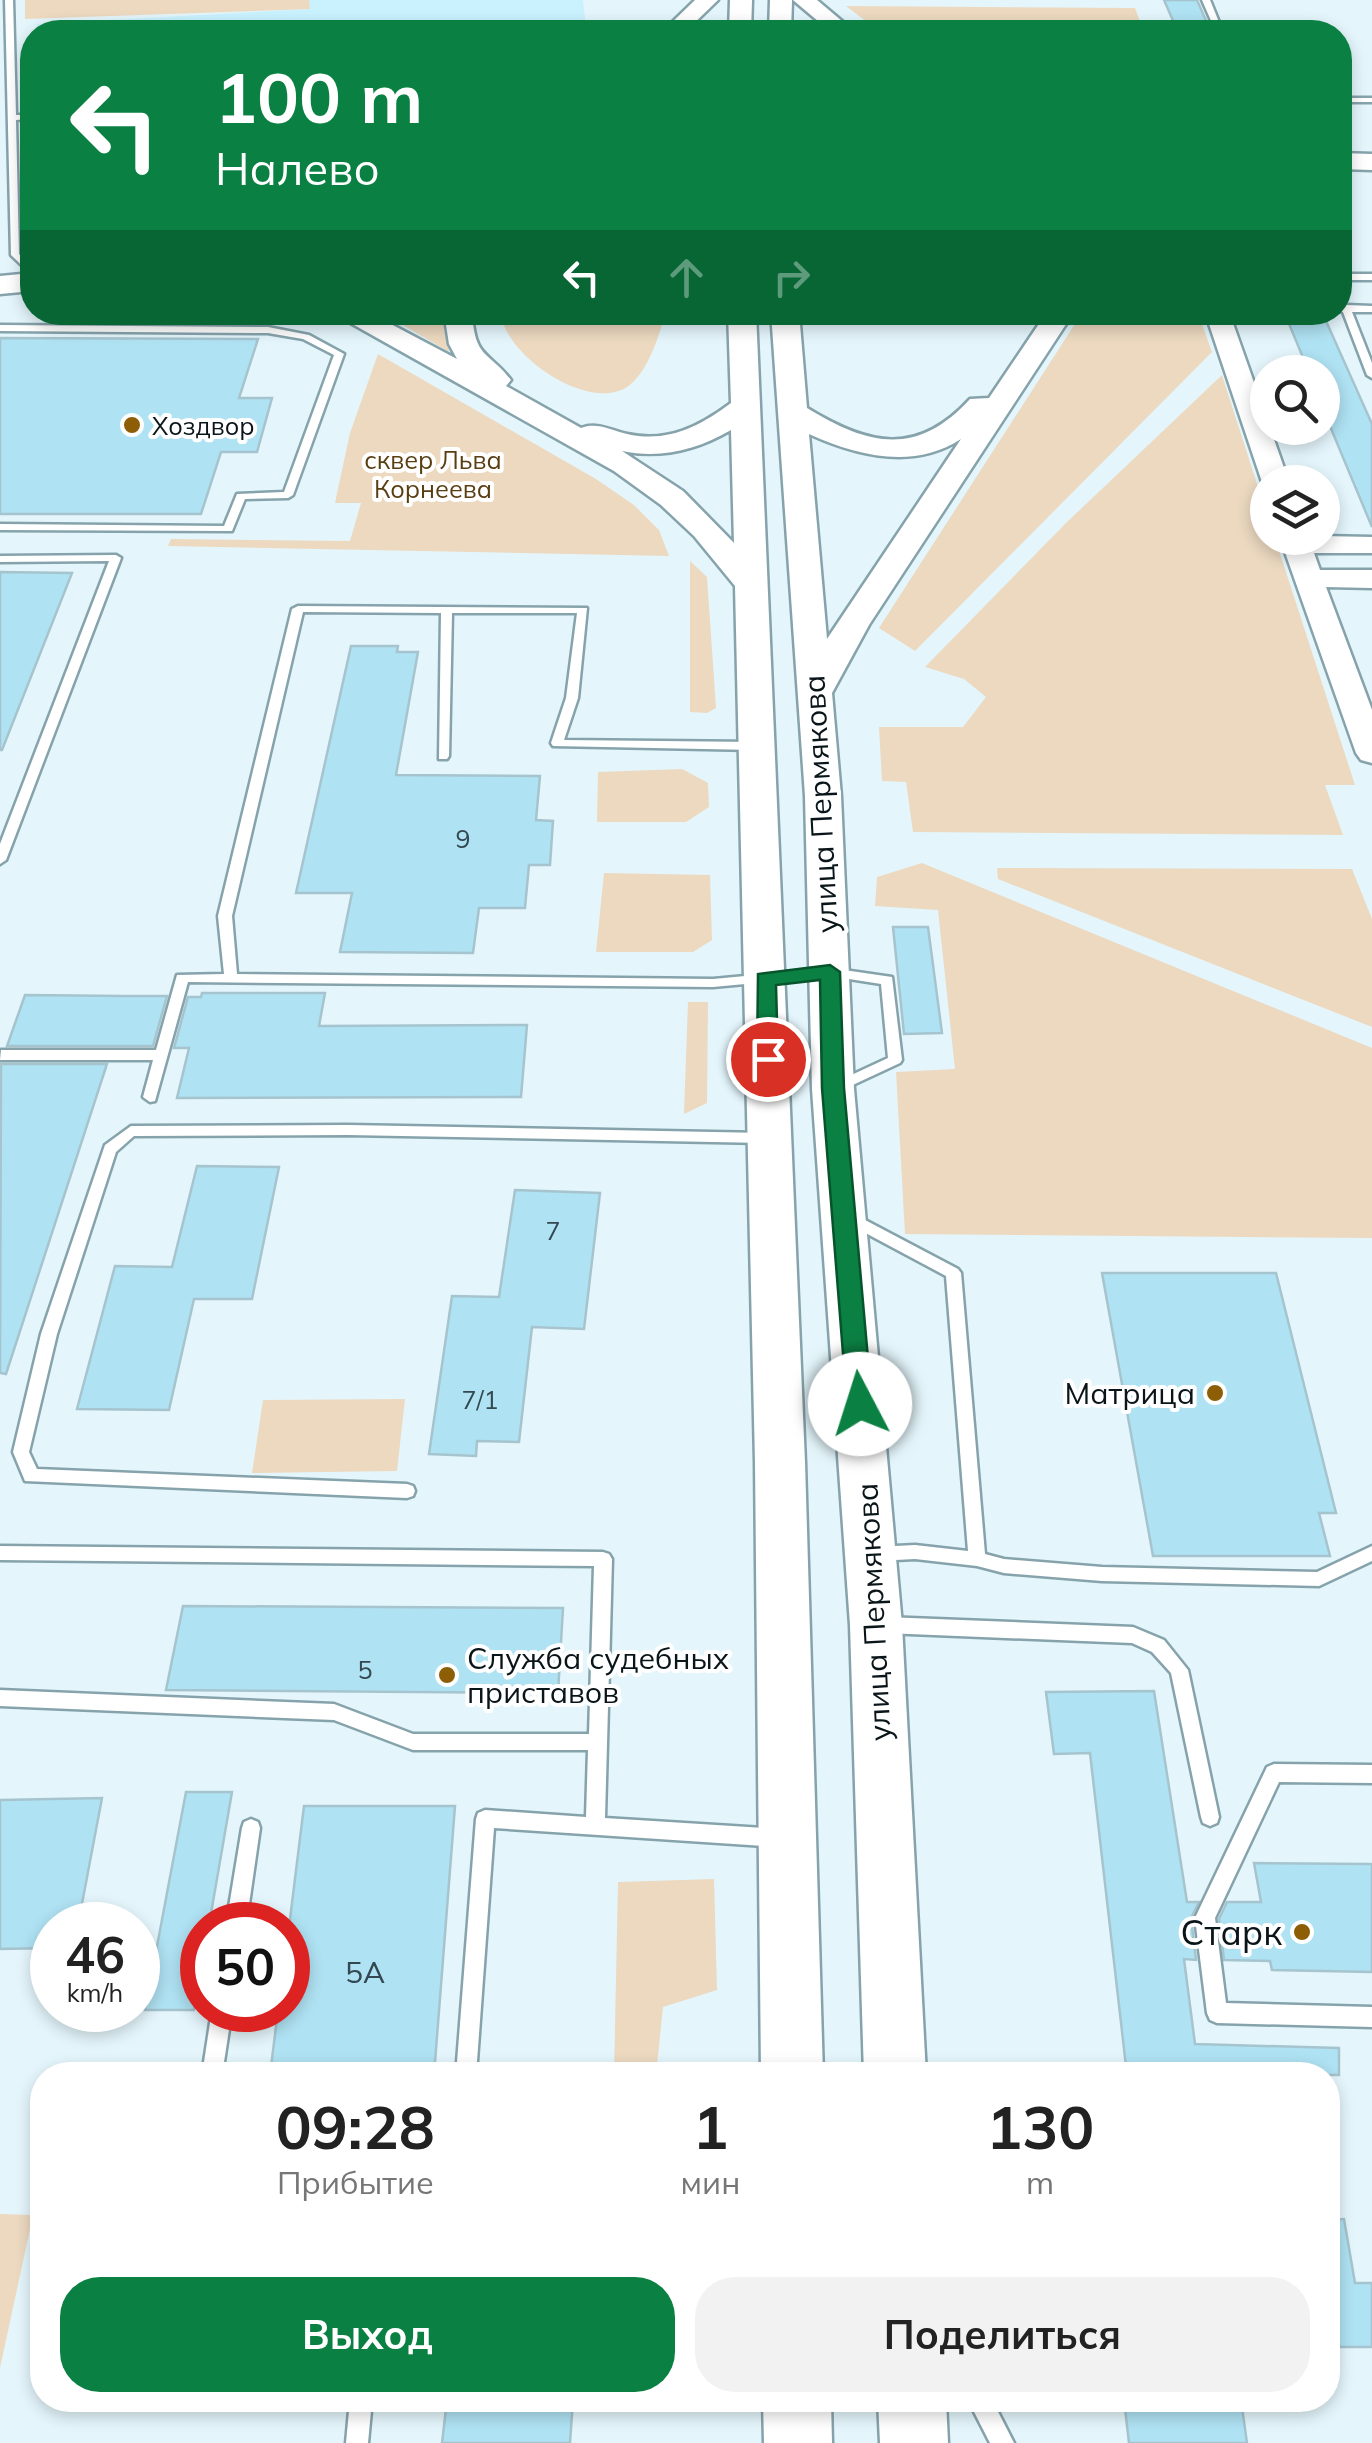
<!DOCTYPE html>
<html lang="ru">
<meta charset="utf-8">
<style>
:root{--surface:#fff;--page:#f2f2f2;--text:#222;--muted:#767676;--accent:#0b8043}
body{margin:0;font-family:Mulish,sans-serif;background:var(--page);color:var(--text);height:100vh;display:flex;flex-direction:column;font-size:38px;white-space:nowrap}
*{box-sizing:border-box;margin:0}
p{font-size:32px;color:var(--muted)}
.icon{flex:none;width:55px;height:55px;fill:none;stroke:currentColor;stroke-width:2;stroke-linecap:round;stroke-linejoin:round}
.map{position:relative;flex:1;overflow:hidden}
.sheet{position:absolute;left:30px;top:2062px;width:1310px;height:350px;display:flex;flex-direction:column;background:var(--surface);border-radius:40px;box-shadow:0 5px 15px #0003}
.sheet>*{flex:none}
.top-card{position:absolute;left:20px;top:20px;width:1332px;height:305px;border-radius:40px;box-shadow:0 5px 15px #0003;background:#0b8043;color:#fff;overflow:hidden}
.buttons{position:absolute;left:1250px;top:355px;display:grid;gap:20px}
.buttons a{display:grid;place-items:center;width:90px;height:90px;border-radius:50%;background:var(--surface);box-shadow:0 5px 15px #0003;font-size:50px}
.speed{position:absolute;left:30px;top:1902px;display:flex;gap:20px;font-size:50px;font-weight:700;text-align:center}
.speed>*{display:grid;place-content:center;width:130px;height:130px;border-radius:50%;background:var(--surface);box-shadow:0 5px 15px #0003;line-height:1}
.speed small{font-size:25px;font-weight:400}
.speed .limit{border:15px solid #d22;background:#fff;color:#111}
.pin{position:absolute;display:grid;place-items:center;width:85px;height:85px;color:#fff;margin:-42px;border:5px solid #fff;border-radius:50%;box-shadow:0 2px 10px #0007}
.me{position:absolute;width:110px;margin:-55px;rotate:355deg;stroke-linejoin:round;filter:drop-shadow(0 0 8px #0008)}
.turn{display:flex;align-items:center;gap:35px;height:210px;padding:0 30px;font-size:45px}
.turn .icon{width:130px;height:130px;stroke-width:2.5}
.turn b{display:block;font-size:70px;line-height:85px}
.lanes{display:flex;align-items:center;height:95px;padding:0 30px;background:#0003;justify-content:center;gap:50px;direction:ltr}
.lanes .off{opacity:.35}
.eta{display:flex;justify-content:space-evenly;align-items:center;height:170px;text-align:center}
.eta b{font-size:60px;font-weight:700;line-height:70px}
.action{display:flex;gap:20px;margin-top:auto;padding:20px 30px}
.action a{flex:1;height:115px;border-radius:40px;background:var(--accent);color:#fff;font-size:40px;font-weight:700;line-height:115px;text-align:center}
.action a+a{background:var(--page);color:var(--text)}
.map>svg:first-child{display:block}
</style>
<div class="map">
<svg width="1372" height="2443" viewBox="0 0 1372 2443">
<rect width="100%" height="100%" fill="#e4f6fc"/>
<path fill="#c9f1fe" d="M309 0H583L586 27 440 32H38L37 24 309 9Z"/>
<g fill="#ecd9c0">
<path d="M25 0H309L310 9 25 19Z"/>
<path d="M846 6 1135 8 1144 32H880Z"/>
<path d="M501 312H665V313C660 334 649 368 632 383 595 418 503 356 501 312Z"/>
<path d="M284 313 315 320 236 317 74 324 54 319V313Z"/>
<path d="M381 313H441L449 352 384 314Z"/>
<path d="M1082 313H1198L1212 352 915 651 879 628Z"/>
<path d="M378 354 596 479 634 505 659 530 669 556 168 546 171 539 350 541 361 503H335L350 433Z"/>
<path d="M1222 375 1267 515 1268 538H1275L1355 785H1325L1343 835 913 832 906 782 882 781 879 727H963L986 697 964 679 925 667 1066 523Z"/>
<path d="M690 561 707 577 716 708 707 713 690 712Z"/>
<path d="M682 769 708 783 709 807 686 822H597L598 772Z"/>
<path d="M922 863 1372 1048V1238L905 1234 896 1072 955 1069 938 910 875 906 877 877Z"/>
<path d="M997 868 1352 869 1372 919V1027L998 879Z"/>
<path d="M604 873 710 875 712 940 693 952H596Z"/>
<path d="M688 1002H708L707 1103 684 1114Z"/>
<path d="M405 1399 397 1471 252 1473 263 1400Z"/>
<path d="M714 1879 717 1990 663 2007 656 2075H614L618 1882Z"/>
<path d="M0 2214 33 2215 0 2368Z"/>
</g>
<g fill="#afe2f3" stroke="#a6c4ce" stroke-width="2.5">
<path d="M1164 0H1197L1211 32H1178Z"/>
<path d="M1322 312 1372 424V527L1322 407V372H1309L1287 319 1322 317Z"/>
<path d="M0 338 258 339 239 398H272L257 452H221L201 514H0Z"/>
<path d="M0 572 72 573 2 750H0Z"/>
<path d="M351 646H398L397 652H418L396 775 540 776 536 820 553 821 550 865H529L525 908H479L473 953 340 952 352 893H296Z"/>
<path d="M893 927H928L942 1033 904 1034Z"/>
<path d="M202 993H325L319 1026 527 1025 521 1097 177 1098 189 1048H174L188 997H201Z"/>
<path d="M25 995 125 996H167L153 1046H7Z"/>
<path d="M1 1064H107L6 1374 0 1373Z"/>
<path d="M197 1166 279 1167 252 1299H194L169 1410 77 1409 115 1266 172 1267Z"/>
<path d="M515 1190 600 1193 584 1329 532 1327 519 1442 477 1441 476 1456 429 1454 452 1296 499 1297Z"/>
<path d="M1102 1273H1276L1336 1513H1319L1330 1556H1153Z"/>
<path d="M183 1606 563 1608 558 1693 166 1690Z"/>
<path d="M1154 1691 1187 1902H1199L1191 1918 1196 1960 1184 1959 1195 2044 1339 2048V2075H1127L1090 1753 1054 1754 1046 1692Z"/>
<path d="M186 1792H232L209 1925H202V1960L194 2010H145Z"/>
<path d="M102 1798 78 1925H52V1948L0 1949V1800Z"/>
<path d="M304 1806H455L434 2075H270L278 2010H288V1935Z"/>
<path d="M1254 1863 1372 1864V1972L1272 1970 1270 1961 1224 1960 1219 1919 1227 1902H1261Z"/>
<path d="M1344 2219 1355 2283H1372V2347H1328V2220Z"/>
<path d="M447 2400H573L570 2443H442Z"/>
<path d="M1124 2400H1241L1247 2443H1129Z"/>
</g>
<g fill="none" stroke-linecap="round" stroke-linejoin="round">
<defs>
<g id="service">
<path d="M5 0H13L16 115H32V119L16 120 19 254 32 268V275L11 255Z"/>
<path d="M1202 0H1210L1223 32H1216Z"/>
<rect x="1340" y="98" width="32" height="4"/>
<rect x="1340" y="274" width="32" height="6"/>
<path d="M1346 305 1372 306V312H1352L1372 363V378L1367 375 1343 312 1340 311V307Z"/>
<path d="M1213 312H1292L1288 315 1217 317 1214 316Z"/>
<path d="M0 325 268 327 309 335 344 354 293 495 288 498 245 499 232 531 0 530V524L224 526 237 494 284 492 334 355 303 339 268 333 0 331Z"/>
<path d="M116 555 121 558 6 860 0 864V844L109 561 0 562V556Z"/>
<path d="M298 606 587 608 578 698 564 740 755 742 761 746 755 750 553 746 551 743 566 698 577 613H452L449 756 447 759H439L441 613 303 612 232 916 237 974 713 979 830 968 892 977 902 1060 900 1063 842 1090H832L830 1087 832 1084 888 1058 881 984 830 976 713 987 188 982 155 1101 150 1102 143 1097 153 1060H0L1 1050H156L177 975 224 974 218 916 292 609Z"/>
<path d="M348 1125 766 1133 773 1138 766 1143 348 1135 134 1136 116 1152 57 1334 29 1452 37 1469 407 1484 413 1486 415 1491 413 1496 407 1498 25 1481 13 1452 41 1334 105 1145 131 1126Z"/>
<path d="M848 1211 958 1269 961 1273 985 1554 1004 1559 1102 1567 1317 1572 1372 1546V1561L1319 1586 1102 1581 1004 1573 977 1566 915 1559 876 1561 870 1559 867 1554 870 1549 876 1547 915 1545 968 1551 946 1276 843 1221 841 1217Z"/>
<path d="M0 1546 603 1552 609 1554 612 1559 605 1818 778 1829 785 1832 788 1838 785 1844 778 1847 494 1828 476 2075H456L476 1819 478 1813 485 1810 586 1817 588 1750H413L334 1720 0 1706V1690L334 1704 413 1734H589L594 1566 0 1560Z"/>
<path d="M885 1617 1133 1627 1164 1640 1188 1670 1219 1817 1217 1823 1210 1826 1203 1823 1201 1817 1171 1673 1152 1652 1132 1643 885 1633 879 1630 876 1625 879 1620Z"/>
<path d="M1274 1764 1372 1765V1783L1279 1782 1215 1918 1226 2003 1372 2007V2027L1217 2023 1210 2020 1207 2013 1195 1918 1267 1767Z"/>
<path d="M251 1819 258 1822 260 1828 246 1925H226L242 1828 244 1822Z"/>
<path d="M212 2010H232L222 2075H202Z"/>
<path d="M350 2400H372L368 2443H346Z"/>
<path d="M968 2400H992L1014 2443H990Z"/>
</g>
<g id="tertiary">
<path d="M1205 312H1229L1289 482H1268V488L1262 482Z"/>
<path d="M1322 536 1372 537V553H1314L1320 570H1372V588L1326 587 1372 710V763L1361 760 1356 753 1280 538Z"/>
</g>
<g id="secondary">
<path d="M695 0H718L685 32H662Z"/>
<path d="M730 0H752L751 32H729Z"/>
<path d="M770 0H792L791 32H769Z"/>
<path d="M793 0H817L855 32H831Z"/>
<path d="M331 312H368L457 359 449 344 444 312H472C475 360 488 350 511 380L506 386 581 428C597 422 610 430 627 434 667 443 699 427 731 403L728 312H756L805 1462 823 2075H761L755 1462 735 586 694 536 661 505 614 471ZM731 430 734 543 683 491 622 451C661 459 697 450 731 430Z"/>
<path d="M771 312H799L807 408C869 446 917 457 970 399L989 398 1047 312H1074L869 625 832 693 841 796 854 1089 902 1625 926 2075H864L850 1625 812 1089 805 796ZM809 434C857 456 914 470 961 439L827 639Z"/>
<path d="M763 2400H831L832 2443H764Z"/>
<path d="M878 2400H946L948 2443H880Z"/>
</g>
<g id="primary">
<path d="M1340 153 1372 154V170L1340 169Z"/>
<path d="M32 273V291L0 294V276Z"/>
</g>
</defs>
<use href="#service" stroke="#86a3ac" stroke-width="5"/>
<use href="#tertiary" stroke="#86a3ac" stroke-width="5"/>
<use href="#secondary" stroke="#86a3ac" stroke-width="5"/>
<use href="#primary" stroke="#86a3ac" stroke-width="5"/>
<use href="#service" fill="#fff" fill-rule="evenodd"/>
<use href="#tertiary" fill="#fff" fill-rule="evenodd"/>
<use href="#secondary" fill="#fff" fill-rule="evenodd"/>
<use href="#primary" fill="#fff" fill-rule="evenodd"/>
</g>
<path fill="#0b8043" stroke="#07532c" stroke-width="2.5" d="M830 965 840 972 844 1088 872 1404 868 1411H851L847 1404 822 1088 820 980 776 985 778 1059 768 1066 757 1059 758 974Z"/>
<g fill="#8d5e06" stroke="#fff" stroke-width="4">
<circle cx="132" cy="425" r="10"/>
<circle cx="1215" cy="1393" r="10"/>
<circle cx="447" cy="1675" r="10"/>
<circle cx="1302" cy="1932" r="10"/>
</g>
<g text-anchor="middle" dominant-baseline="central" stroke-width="8" stroke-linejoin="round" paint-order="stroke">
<g font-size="25" fill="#0a1519" stroke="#fff" text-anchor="start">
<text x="152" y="425">Хоздвор</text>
</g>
<g font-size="25" fill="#593e12" stroke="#fff">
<text x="433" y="459">сквер Льва<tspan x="433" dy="29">Корнеева</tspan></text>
</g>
<g font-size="25" fill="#334850">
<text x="463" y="838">9</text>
<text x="553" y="1230">7</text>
<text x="480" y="1399">7/1</text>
<text x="365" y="1669">5</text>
</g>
<g font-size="30" fill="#0a1519" stroke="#fff">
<text transform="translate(820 804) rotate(-93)">улица Пермякова</text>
<text transform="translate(873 1612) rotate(-93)">улица Пермякова</text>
</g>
<g font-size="30" fill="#0a1519" stroke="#fff" text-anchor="end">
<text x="1195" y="1393">Матрица</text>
<text x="467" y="1658" text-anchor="start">Служба судебных<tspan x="467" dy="34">приставов</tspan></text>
</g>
<g font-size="30" fill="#334850">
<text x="365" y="1972">5А</text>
</g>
<g font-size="35" fill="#0a1519" stroke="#fff" text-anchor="end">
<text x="1282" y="1932">Старк</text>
</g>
</g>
</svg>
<div class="buttons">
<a><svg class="icon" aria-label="search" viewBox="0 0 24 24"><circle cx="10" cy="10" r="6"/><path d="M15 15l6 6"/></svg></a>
<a><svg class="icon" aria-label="layers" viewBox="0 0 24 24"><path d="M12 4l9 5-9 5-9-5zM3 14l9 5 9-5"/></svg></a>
</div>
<div class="speed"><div>46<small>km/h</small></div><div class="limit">50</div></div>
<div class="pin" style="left:768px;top:1059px;background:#d93025"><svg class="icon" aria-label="arrive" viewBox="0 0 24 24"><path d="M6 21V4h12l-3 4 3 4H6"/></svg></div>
<svg class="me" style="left:860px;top:1404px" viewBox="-20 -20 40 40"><circle r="19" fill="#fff"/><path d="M0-13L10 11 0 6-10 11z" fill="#0b8043"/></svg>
<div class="top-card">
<div class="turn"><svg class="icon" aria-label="left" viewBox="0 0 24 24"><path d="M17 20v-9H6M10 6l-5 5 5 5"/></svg><div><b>100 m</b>Налево</div></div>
<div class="lanes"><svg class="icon" aria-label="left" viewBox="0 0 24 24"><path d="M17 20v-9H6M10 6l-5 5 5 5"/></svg><svg class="icon off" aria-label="ahead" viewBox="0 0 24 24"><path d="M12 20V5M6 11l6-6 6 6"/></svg><svg class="icon off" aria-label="right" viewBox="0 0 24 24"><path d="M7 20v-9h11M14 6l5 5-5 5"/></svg></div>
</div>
<section class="sheet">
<div class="eta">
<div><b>09:28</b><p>Прибытие</p></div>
<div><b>1</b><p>мин</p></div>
<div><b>130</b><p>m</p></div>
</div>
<div class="action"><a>Выход</a><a>Поделиться</a></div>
</section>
</div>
